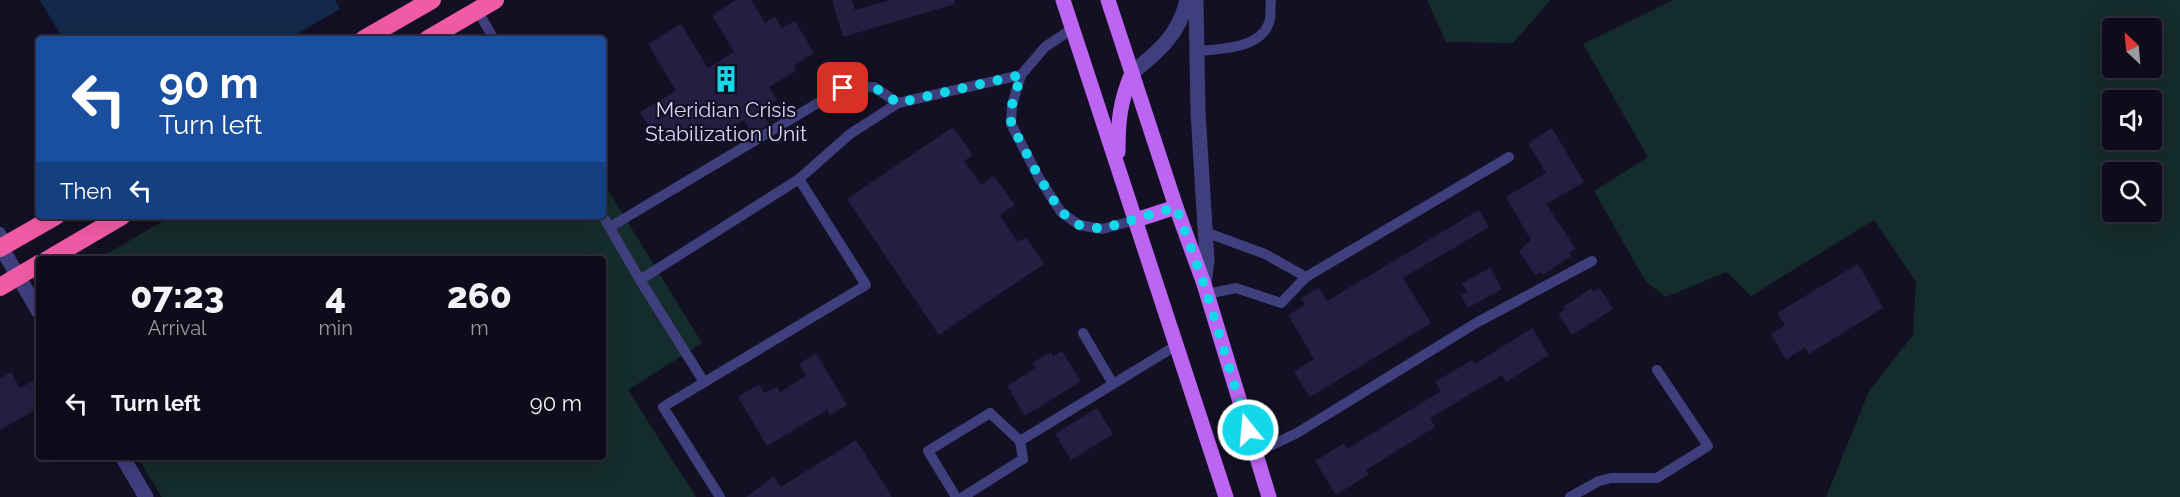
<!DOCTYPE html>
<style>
:root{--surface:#0e0c1a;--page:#171523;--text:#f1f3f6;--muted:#9b9ba2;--line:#2e2c39}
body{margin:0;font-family:Raleway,sans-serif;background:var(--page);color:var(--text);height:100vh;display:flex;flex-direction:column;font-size:22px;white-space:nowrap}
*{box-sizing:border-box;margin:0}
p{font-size:20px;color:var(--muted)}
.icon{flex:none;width:33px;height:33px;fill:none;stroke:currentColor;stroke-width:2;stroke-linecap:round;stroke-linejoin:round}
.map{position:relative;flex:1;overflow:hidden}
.side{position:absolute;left:36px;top:256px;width:570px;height:204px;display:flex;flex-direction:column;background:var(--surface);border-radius:6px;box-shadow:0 6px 24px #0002,0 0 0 2px var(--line)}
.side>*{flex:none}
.banner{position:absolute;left:36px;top:36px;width:570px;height:183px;border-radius:6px;box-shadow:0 6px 24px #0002,0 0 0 2px var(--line);background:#1a4fa0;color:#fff;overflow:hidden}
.needle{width:39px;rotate:334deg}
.fabs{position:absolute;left:2102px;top:18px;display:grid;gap:12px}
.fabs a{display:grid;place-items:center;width:60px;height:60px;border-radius:6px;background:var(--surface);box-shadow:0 6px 24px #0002,0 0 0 2px var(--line);font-size:30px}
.pin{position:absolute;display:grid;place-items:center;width:51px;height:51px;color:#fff;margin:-26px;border-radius:12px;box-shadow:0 3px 9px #0006}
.me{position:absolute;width:66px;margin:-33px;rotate:343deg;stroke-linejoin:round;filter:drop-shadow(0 0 4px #0008)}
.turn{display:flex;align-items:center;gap:21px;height:126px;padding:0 24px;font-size:27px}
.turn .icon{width:78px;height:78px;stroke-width:2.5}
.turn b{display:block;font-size:42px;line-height:51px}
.then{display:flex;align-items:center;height:57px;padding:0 24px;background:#0003;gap:12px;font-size:22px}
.eta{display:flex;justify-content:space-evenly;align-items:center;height:102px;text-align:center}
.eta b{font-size:36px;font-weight:800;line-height:42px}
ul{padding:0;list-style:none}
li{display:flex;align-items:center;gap:18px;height:90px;padding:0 24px}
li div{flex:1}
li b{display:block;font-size:22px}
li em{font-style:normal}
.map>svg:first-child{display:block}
</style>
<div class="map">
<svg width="2180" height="497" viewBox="0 0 2180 497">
<rect width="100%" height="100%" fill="#131023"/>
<g fill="#142c2b" fill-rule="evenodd">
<path d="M1427 0H1550L1513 43 1446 42Z"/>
<path d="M1673 0H2180V497H1826L1869 391 1913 335 1916 282 1874 220 1751 296 1726 272 1666 297 1646 282 1594 191 1648 157 1583 44ZM2151 28V68H2112V28ZM2151 100V140H2112V100ZM2151 172V212H2112V172Z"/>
<path d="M603 182 702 343 628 390 696 497H162L138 458H603V260H96L172 216H603Z"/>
</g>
<path fill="#142949" d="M40 0H335L340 9 288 39H63Z"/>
<g fill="#241e42">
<path d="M736 0H751L765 23 775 17 782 28 795 21 814 53 794 66 796 71 769 87 777 100 761 110 769 124 752 134 744 120 702 145 690 126 659 144 640 112 676 91 648 44 681 24 708 68 734 52 712 15Z"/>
<path d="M832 0H852L855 10 891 0H955V4L843 37Z"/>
<path d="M953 127 973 155 964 161 981 185 994 176 1015 205 1000 215 1018 242 1026 237 1044 264 939 335 847 199Z"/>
<path d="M1552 128 1584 182 1546 204 1576 249 1569 253 1571 256 1543 275 1540 272 1535 275 1519 251 1531 240 1506 197 1546 173 1528 143Z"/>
<path d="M1479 210 1489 227 1403 278 1431 323 1310 397 1294 372 1314 359 1288 315 1305 305 1301 298 1319 288 1327 301Z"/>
<path d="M1858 264 1883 308 1809 354 1805 347 1786 360 1771 334 1785 325 1777 313Z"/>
<path d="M1490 268 1502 289 1468 308 1461 296 1467 292 1462 283Z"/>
<path d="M1592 288 1593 292 1600 288 1613 309 1572 335 1558 314 1565 310 1563 307Z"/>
<path d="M1532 328 1549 355 1506 382 1502 375 1430 418 1435 427 1366 470 1369 474 1336 495 1315 461 1344 443 1347 449 1441 391 1435 382 1472 360 1475 364Z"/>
<path d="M1062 351 1081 381 1025 416 1007 386 1035 368 1032 363 1051 352 1053 356Z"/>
<path d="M816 353 847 405 830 415 827 410 767 446 738 397 759 384 764 393 777 386 780 392 806 376 799 364Z"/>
<path d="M11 372 20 388 39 377V408L0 430V379Z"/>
<path d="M1097 408 1113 434 1071 460 1055 434Z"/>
<path d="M856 440 892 497H746L774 476 781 487Z"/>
</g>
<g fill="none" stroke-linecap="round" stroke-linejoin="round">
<g stroke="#403f7e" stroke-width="10">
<path d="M477 10 494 39"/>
<path d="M1197 51C1220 49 1264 49 1270 19 1271 13 1270 6 1271 0"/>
<path d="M1021 75 1012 105 1011 124 1039 178 1061 212 1079 225 1102 229 1136 220"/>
<path d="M799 179 850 134 898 103"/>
<path d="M603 216 640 280 704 382"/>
<path d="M610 227 843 88 874 87 898 103 1021 75 1045 47 1072 29"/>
<path d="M0 232 4 238 1 247"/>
<path d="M1205 232 1265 254 1306 277"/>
<path d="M640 280 799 179 866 285 663 407 720 497"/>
<path d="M1207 294 1236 288 1281 303 1306 277 1509 157"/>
<path d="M1083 333 1113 384"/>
<path d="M1020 441 1177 345"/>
<path d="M1255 453 1297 433 1476 323 1592 261"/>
<path d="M956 497 928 451 990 413 1020 441 1023 459 963 497"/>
<path d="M1570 497 1599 481 1611 478H1657L1708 446 1657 370"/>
</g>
<g stroke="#403f7e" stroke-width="15">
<path d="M1196 0 1198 112 1207 260 1204 284"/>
<path d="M1132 73C1159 51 1179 35 1187 0"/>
<path d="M1 247 39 312"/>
<path d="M123 458 146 497"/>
</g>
<g stroke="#bb65f2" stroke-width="15">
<path d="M1063 0 1226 497"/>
<path d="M1108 0 1176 207 1204 284 1269 497"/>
<path d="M1118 152C1118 121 1120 101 1132 73"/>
<path d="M1136 220 1176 207"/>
</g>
<g stroke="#f15aa5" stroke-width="18">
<path d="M364 39 432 0"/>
<path d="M428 39 495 0"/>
<path d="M0 248 56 216"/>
<path d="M47 260 122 216"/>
<path d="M0 287 39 264"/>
</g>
</g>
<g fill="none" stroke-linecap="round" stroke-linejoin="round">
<path stroke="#13d8e9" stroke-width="10" stroke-dasharray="0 18" d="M843 88 874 87 898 103 1021 75 1012 105 1011 124 1039 177 1061 212 1079 225 1102 229 1176 207 1204 284 1248 430"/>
</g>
<defs>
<symbol id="building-bare" viewBox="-9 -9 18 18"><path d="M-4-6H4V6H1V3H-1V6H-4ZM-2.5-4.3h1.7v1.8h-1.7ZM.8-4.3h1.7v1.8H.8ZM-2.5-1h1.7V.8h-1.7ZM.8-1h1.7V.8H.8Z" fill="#13d8e9" stroke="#131023" stroke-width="2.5" paint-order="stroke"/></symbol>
</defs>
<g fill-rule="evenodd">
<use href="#building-bare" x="707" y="60" width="38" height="38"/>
</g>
<g text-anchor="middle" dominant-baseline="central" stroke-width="4.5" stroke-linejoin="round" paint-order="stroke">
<g font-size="21" fill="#d9d5fb" stroke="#131023">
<text x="726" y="109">Meridian Crisis<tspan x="726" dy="24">Stabilization Unit</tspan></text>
</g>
</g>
</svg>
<div class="fabs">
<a><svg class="needle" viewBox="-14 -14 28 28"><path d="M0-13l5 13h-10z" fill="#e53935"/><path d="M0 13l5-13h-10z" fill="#9b9ba2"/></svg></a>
<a><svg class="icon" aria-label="sound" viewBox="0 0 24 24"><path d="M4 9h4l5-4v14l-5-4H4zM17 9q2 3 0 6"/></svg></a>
<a><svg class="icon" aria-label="search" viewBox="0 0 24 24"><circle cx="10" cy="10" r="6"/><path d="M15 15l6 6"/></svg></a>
</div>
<div class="pin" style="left:843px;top:88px;background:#d93025"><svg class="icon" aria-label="arrive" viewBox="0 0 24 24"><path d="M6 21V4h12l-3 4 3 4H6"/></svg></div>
<svg class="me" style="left:1248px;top:430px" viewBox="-20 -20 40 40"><circle r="17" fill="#13d8e9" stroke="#fff" stroke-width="3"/><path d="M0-11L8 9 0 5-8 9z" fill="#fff"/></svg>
<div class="banner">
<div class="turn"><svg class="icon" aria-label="left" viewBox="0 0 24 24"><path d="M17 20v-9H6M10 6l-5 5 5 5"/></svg><div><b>90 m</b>Turn left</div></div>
<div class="then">Then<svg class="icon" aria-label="left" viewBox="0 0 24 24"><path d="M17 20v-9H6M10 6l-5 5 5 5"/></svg></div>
</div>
<section class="side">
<div class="eta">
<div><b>07:23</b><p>Arrival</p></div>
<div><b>4</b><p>min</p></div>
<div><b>260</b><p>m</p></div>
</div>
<ul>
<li><svg class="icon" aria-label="left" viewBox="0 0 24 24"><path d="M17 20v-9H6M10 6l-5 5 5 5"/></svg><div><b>Turn left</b></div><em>90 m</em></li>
</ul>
</section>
</div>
